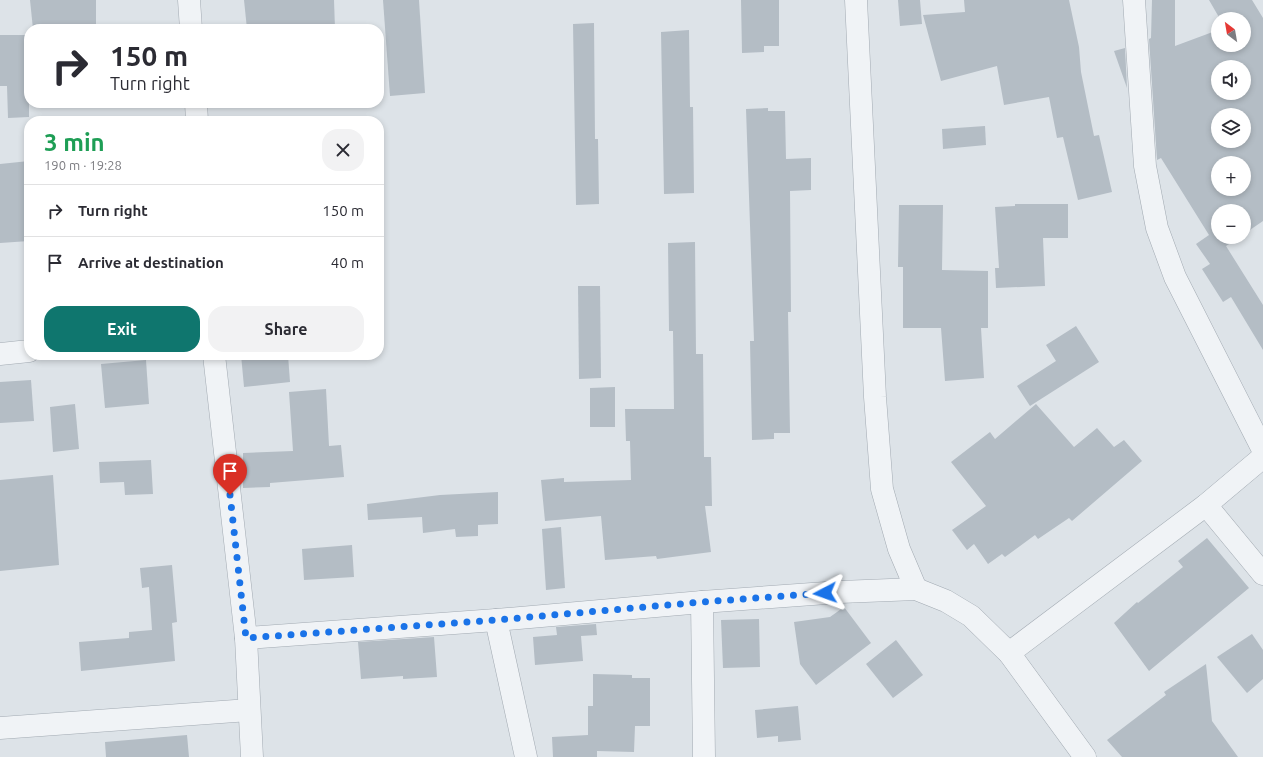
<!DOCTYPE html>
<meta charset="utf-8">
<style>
:root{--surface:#fff;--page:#f2f2f3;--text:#2b2b33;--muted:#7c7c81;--line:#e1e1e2;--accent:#0f766e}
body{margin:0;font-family:Ubuntu,sans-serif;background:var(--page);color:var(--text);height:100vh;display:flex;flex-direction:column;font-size:15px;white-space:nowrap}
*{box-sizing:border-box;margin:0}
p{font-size:13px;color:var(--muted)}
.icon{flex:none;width:22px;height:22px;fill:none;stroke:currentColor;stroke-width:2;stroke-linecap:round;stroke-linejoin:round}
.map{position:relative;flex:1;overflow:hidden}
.sheet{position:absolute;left:24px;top:116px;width:360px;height:244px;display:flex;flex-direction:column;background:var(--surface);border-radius:16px;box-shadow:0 2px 6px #0003}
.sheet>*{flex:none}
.hud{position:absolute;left:24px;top:24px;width:360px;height:84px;border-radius:16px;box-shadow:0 2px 6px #0003;background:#fff;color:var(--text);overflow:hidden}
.needle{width:26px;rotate:329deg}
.controls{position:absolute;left:1211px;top:12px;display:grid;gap:8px}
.controls a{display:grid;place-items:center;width:40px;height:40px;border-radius:50%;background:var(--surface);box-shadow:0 2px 6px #0003;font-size:20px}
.pin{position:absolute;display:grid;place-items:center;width:34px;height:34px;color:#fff;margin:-41px -17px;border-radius:50% 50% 50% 0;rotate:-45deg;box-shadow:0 0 4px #0007}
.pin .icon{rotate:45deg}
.me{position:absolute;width:44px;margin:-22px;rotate:266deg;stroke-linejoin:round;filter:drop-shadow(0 0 3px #0008)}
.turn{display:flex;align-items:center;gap:14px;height:84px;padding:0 20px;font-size:18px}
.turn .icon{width:52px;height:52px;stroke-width:2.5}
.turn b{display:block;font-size:28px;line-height:34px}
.round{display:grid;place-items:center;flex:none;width:42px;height:42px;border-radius:16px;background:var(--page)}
.head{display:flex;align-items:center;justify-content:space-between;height:68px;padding:0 20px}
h1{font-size:24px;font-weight:600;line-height:30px;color:#1e9e55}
.action{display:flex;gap:8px;margin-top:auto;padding:8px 20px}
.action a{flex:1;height:46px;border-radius:16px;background:var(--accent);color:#fff;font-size:16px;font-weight:600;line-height:46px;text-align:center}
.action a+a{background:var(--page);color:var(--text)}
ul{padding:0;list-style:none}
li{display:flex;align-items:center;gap:12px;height:52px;padding:0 20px;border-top:1px solid var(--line)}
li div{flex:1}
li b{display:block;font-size:15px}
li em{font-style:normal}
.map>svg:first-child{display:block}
</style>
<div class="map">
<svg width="1263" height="757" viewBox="0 0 1263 757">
<rect width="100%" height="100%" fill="#dde3e8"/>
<g fill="#b4bdc5" fill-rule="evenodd">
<path d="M30 0H96V29H33Z"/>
<path d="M244 0H334L335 29H247Z"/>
<path d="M383 0H419L425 93 390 96Z"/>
<path d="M741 0H779V46H764V52L742 53Z"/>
<path d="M898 0H920L922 24 900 26Z"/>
<path d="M964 0H1069L1079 47 1081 72 1094 136 1099 135 1112 192 1078 200 1063 137 1057 138 1049 97 1004 105 997 66 941 81 923 15 965 12Z"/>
<path d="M1152 0H1175V46L1218 30V45H1244V19H1220L1209 0H1252L1263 18V221L1244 234V211H1218V237H1240L1226 246 1263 305V350L1231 297 1223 302 1202 269 1210 264 1196 244 1209 235 1161 158 1157 160 1149 39 1151 38ZM1218 67H1244V93H1218ZM1218 115H1244V141H1218ZM1218 163H1244V189H1218Z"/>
<path d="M594 23 595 139H598L599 204 576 205 573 24Z"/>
<path d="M689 30 690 107H693L694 193 664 194 661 32Z"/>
<path d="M0 35H29V117L8 118 7 86H0Z"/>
<path d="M1125 48 1127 88 1114 51Z"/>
<path d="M768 108V111H785L786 159 811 158V190L790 191 791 312H788L790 433H774V439L752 440 750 341H754L746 109Z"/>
<path d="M985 126 986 145 943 149 942 129Z"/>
<path d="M29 161V241L0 243V164Z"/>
<path d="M1015 204H1068V238H1043L1045 286 996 288 995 268H999L995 207 1015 206Z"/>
<path d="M899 205H943L942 270 988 271V328H981L984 378 945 381 941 328H903V267H898Z"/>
<path d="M695 242 696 354H703L704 457H711L712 506H705L711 552 657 559 656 556 605 560 601 516 545 521 541 480 564 478V482L631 480 630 441H626L625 409H674L673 331H669L668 243Z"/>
<path d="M578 286H600L601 378 579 379Z"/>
<path d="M1076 326 1099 362 1030 406 1017 386 1056 361 1046 345Z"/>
<path d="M241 355H288L290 382 244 387Z"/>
<path d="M146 360 149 404 105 408 101 364Z"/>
<path d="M31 380 34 421 0 423V382Z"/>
<path d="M615 387V427H590V388Z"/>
<path d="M326 389 329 446 341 445 344 477 270 483V487L243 488V453L293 451 289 392Z"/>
<path d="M75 404 79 449 53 452 50 407Z"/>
<path d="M1036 404 1074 447 1097 428 1114 447 1124 440 1142 461 1072 521 1069 518 1038 539 1035 535 1005 557 1002 554 988 564 974 544 967 550 952 530 986 506 951 462 990 432 995 439Z"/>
<path d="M151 460 153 494 125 495 124 482 100 483 99 462Z"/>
<path d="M53 475 59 565 0 571V480Z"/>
<path d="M498 492V524L478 525V536L456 537 455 529 423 533 422 517 368 520 367 504 440 495Z"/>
<path d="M561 527 565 588 546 590 542 529Z"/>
<path d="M1207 538 1249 588 1149 671 1114 623 1137 602 1138 603 1183 567 1178 561Z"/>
<path d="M352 545 354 577 304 580 302 549Z"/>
<path d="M172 565 177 622 172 623 175 661 81 671 79 642 129 638V632L152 630 149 587 142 588 140 568Z"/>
<path d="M844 607 871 643 816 685 800 664 794 622 830 617Z"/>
<path d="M759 619 760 667 723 668 721 620Z"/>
<path d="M596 624 597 635 581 636 583 661 535 665 533 637 557 635 556 627Z"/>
<path d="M1252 634 1263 650V679L1247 693 1217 657Z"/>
<path d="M434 637 437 677 403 679V676L361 679 358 642Z"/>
<path d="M896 640 923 675 893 698 866 664Z"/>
<path d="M1206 664 1212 721 1238 757H1122L1107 740 1166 695 1164 692Z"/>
<path d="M593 674 632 675V678H650V726H635L634 752 597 751V757H553L552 737 588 735V706H593Z"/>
<path d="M798 706 801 740 778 742V736L757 738 755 710Z"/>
<path d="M187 735 189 757H106L105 742Z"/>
</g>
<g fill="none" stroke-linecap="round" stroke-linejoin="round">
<defs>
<g id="minor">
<path d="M189 0 191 29"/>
<path d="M856 0 875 397 882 489 899 549 916 589"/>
<path d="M1134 0 1145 166 1157 228 1175 277 1263 450"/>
<path d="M196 103 197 121"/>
<path d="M0 354 29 351"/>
<path d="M214 355 246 638 252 757"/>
<path d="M1206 505 1263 574"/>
<path d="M702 602 704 757"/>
<path d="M496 620 526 757"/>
<path d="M246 638 496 620 702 602 840 592 916 589 946 601 971 616 1009 653 1085 757"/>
<path d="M1009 653 1206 505 1263 457"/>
<path d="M0 728 249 710"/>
</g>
</defs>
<use href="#minor" stroke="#a2aab2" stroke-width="23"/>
<use href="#minor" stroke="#f0f3f6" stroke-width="22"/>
</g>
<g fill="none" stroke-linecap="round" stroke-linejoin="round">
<path stroke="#1a73e8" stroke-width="7" stroke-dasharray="0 12.6" d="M230 495 246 638 496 620 702 602 825 593"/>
</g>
</svg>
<div class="controls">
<a><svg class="needle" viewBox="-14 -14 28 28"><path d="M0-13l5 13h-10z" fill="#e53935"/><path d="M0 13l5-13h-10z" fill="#7c7c81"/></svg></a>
<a><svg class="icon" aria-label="sound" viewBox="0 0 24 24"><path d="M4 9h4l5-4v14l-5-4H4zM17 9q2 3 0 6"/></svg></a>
<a><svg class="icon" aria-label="layers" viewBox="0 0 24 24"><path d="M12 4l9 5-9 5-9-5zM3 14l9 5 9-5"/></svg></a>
<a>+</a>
<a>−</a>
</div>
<div class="pin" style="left:230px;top:495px;background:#d93025"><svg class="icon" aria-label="arrive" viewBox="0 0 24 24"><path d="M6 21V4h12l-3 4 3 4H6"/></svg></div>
<svg class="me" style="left:825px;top:593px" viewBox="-20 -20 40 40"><path d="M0-17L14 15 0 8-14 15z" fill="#1a73e8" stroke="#fff" stroke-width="4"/></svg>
<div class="hud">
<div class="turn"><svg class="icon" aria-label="right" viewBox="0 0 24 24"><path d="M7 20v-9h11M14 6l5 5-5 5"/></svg><div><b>150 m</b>Turn right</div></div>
</div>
<section class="sheet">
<div class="head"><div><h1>3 min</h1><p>190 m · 19:28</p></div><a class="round"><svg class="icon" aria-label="close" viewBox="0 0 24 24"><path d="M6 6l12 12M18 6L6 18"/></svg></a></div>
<ul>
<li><svg class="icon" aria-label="right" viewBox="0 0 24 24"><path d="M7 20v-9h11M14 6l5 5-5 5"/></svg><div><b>Turn right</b></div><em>150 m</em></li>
<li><svg class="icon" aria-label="arrive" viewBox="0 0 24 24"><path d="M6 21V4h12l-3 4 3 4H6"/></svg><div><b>Arrive at destination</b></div><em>40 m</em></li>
</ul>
<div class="action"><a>Exit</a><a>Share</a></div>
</section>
</div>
